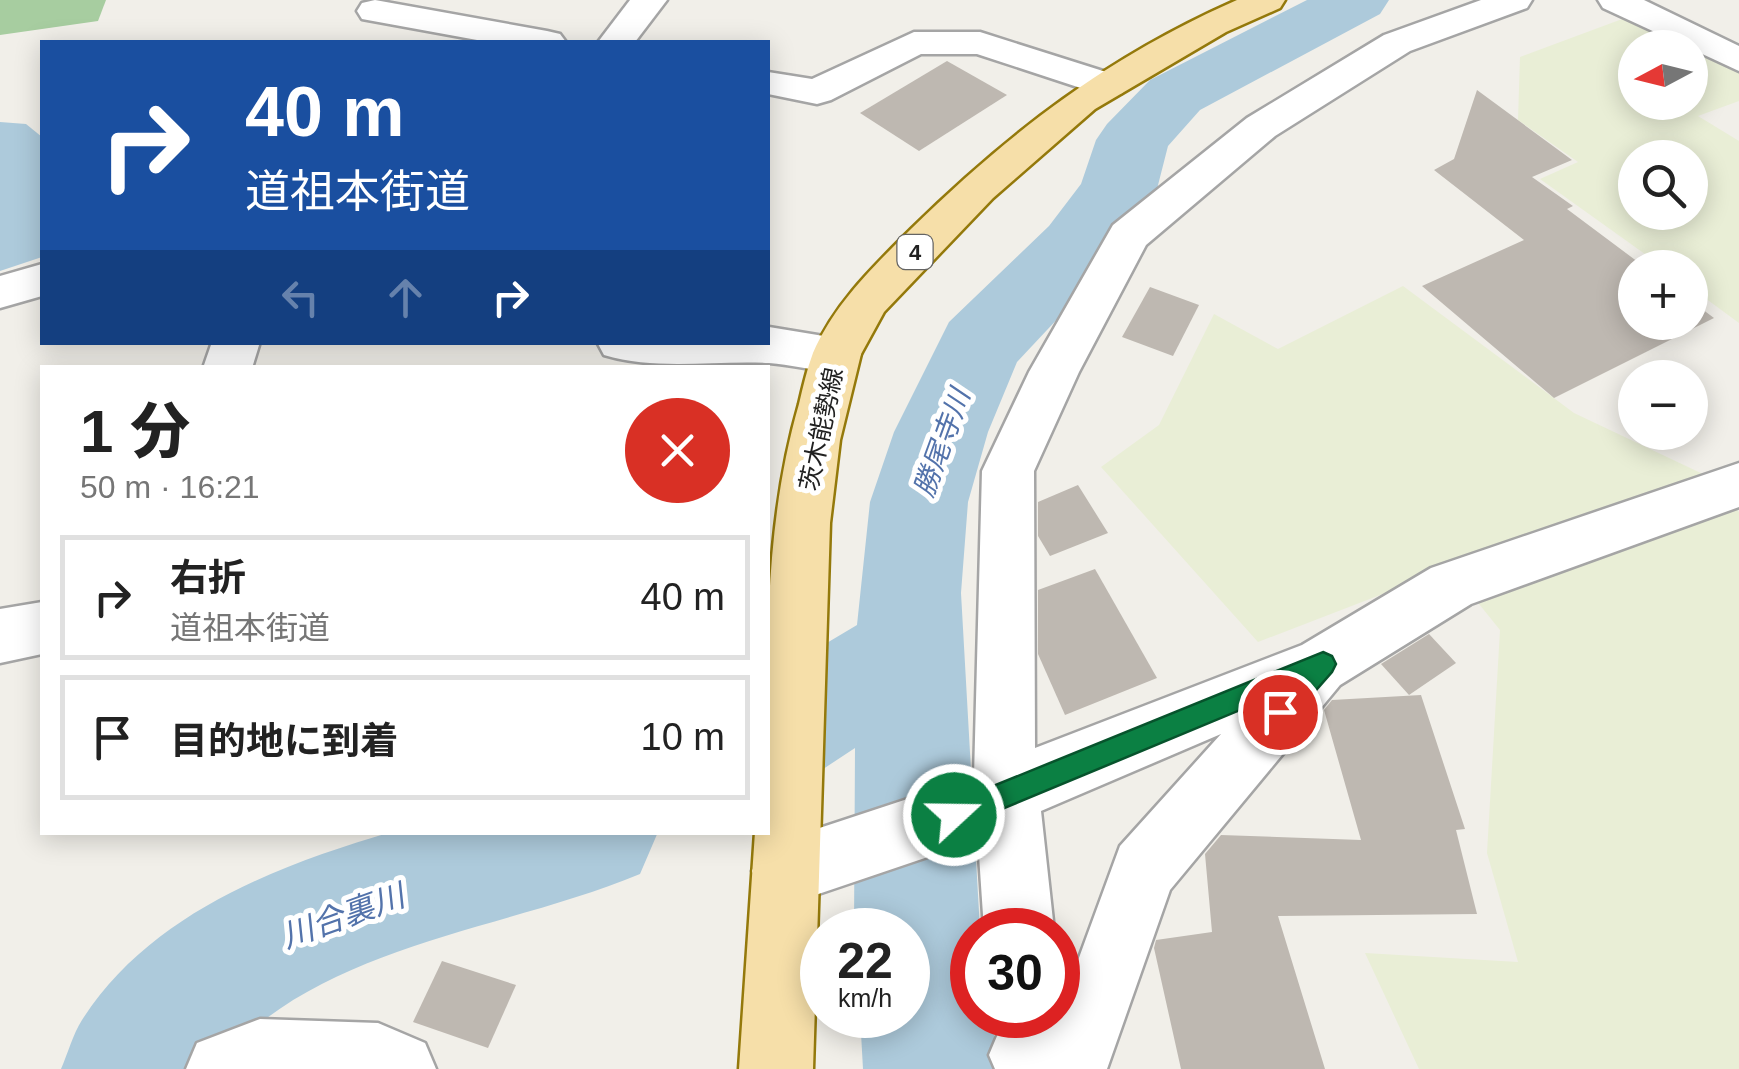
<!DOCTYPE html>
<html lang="ja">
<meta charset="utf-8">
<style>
:root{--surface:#fff;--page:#f6f6f6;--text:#222;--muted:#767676;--line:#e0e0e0}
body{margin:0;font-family:Arial,"Noto Sans JP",sans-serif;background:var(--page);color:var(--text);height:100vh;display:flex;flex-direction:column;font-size:38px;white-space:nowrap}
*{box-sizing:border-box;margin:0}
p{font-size:32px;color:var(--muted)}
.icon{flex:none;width:55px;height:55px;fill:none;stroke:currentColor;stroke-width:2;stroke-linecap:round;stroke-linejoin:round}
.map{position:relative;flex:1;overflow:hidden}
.drawer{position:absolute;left:40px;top:365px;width:730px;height:470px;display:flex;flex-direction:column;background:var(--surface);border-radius:0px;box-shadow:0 5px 25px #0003}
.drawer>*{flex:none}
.top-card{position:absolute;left:40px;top:40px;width:730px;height:305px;border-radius:0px;box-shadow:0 5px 25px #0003;background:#1a4fa0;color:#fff;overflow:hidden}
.needle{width:65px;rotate:263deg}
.tools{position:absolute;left:1618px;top:30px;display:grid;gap:20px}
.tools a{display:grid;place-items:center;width:90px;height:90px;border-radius:50%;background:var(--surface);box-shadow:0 5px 25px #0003;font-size:50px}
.speed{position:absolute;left:800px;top:908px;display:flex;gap:20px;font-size:50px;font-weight:700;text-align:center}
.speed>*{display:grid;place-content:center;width:130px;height:130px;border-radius:50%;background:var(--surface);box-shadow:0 5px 25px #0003;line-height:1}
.speed small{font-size:25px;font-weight:400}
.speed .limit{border:15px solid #d22;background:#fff;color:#111}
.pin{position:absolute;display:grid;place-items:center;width:85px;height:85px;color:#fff;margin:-42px;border:5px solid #fff;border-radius:50%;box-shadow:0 2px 10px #0007}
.me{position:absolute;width:110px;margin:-55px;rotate:69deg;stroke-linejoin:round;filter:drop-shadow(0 0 8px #0008)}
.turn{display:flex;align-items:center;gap:35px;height:210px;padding:0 40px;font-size:45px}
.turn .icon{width:130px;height:130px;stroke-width:2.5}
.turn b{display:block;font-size:70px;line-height:85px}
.lanes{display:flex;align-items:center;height:95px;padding:0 40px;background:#0003;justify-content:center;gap:50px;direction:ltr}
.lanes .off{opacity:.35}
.round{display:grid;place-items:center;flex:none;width:105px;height:105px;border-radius:52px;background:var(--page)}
.headline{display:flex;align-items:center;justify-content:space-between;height:170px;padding:0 40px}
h1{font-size:60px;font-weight:800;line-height:75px}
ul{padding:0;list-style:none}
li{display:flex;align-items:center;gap:30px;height:125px;margin:0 20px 15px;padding:0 20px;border:5px solid var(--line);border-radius:0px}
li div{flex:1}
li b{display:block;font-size:38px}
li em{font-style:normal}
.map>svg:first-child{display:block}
</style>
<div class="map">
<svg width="1739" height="1069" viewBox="0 0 1739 1069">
<rect width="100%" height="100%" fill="#f1efe9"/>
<g fill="#e9eed6" fill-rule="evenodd">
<path d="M1641 12 1739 62V101L1698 116 1739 141V323L1690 287V268L1663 267 1540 179 1578 162 1518 120 1520 57ZM1635 48H1690V102H1635ZM1635 158H1690V212H1635Z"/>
<path d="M1403 286 1574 413 1705 475 1739 512V1069H1419L1365 953 1518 962 1487 853 1500 630 1450 568 1258 642 1101 467 1159 425 1214 314 1278 349Z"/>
</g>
<path fill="#a7cda0" d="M0 0H106L98 21 0 35Z"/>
<path fill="#adcadb" d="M0 122 26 124 42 137V257L0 271Z"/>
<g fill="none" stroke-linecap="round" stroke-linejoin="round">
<g fill="#adcadb" fill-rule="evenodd">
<path d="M1307 0H1389L1380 14 1200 110 1168 146 1157 189 1107 266 1017 362 988 432 968 502 961 593 980 930H972V1015H991L999 1069H863L860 1015H908V930H854L855 748 808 779 768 794V678L857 625 870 502 894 432 949 322 1049 226 1081 184 1096 140 1107 124 1150 80Z"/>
<path d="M391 832H658L640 874C498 933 316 944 213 1069H61C68 1053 73 1034 82 1020 150 914 276 866 391 832Z"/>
</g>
</g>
<g fill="#beb8b1">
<path d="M947 61 1007 95 919 151 860 113Z"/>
<path d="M1477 90 1572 160 1532 177 1573 206 1567 209 1646 268H1635V322H1690V300L1714 318 1554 398 1422 286 1524 240 1434 170 1454 159Z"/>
<path d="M1150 287 1199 305 1173 356 1122 337Z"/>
<path d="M1078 485 1108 533 1050 556 1038 536V502Z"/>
<path d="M1095 569 1157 678 1065 715 1038 654V590Z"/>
<path d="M1429 634 1456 663 1409 695 1381 664Z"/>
<path d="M1421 695 1465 829 1456 830 1477 914 1278 916 1325 1069H1181L1154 948 1156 940 1212 932 1205 854 1221 835 1361 840 1324 710 1332 700Z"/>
<path d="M442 961 516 985 488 1048 413 1022Z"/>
</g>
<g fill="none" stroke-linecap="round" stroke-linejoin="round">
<defs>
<g id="minor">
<path d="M375 0 547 31 560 34 566 42H488L362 19 357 11 362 3Z"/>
<path d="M630 0H667L635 42H598Z"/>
<path d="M1481 0H1532L1527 8 1410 51 1275 136 1146 245 1079 372 1034 471 1035 748 1302 645 1431 568 1739 463V507L1471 604 1340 685 1170 890 1107 1069H995L989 1055 1000 1029 1026 1018 1058 1015 1120 846 1221 734 1041 811 1054 930H984L978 840 786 905 762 895 752 871 762 847 974 777 982 471 1029 372 1113 225 1247 118 1384 35Z"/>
<path d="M1598 0H1644L1739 46V71L1603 8Z"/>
<path d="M914 32H980L1122 77 1127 85 1122 93 1108 97 977 54H921L831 100 817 104 768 94V72L812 79Z"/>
<path d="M42 264V296L0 308V276Z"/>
<path d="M769 327 854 341 861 354 854 367C826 376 798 365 769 363 713 360 658 371 604 355L597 342H768Z"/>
<path d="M212 342H260L252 368H203Z"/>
<path d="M42 602V654L0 663V609Z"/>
<path d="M260 1019 378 1023 425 1043 436 1069H186L197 1043Z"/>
</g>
<path id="major" d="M1237 0H1285L1280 8 1226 32 1095 109 993 198 884 312 861 354 840 440 830 523 813 1069H739L755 832H768C768 690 759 542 799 404 803 387 807 369 813 353 835 303 873 267 911 229 1010 132 1109 56 1237 0Z"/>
</defs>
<use href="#minor" stroke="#a5a5a5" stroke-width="5"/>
<use href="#major" stroke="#94790b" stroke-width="5"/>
<use href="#minor" fill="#fff" fill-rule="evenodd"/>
<use href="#major" fill="#f6dfa9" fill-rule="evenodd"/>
</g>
<path fill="#0b8043" stroke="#07532c" stroke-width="2.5" d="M1323 652 1332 656 1336 664 1332 672 1289 721 1280 724 1271 721 1268 712 1281 693 954 829 944 825 940 815 944 806Z"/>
<g text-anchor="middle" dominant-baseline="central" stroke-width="10" stroke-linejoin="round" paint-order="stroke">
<rect fill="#fff" stroke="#646464" stroke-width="2.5" x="897.5" y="235" width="35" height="34" rx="8"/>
<g font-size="22" font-weight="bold" fill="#212121">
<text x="915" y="252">4</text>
</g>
<g font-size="25" fill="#212121" stroke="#fff">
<text transform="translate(821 429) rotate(-78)">茨木能勢線</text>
</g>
<g font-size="28" font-style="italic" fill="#5373ab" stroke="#fff">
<text transform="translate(942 443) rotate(-70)">勝尾寺川</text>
</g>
<g font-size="32" font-style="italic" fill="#5373ab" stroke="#fff">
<text transform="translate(343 916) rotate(-20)">川合裏川</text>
</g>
</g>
</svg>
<div class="tools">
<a><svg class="needle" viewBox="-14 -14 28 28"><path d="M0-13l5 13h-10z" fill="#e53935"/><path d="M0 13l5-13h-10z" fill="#767676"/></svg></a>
<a><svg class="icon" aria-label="search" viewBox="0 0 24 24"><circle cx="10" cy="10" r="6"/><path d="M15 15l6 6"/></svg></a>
<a>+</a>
<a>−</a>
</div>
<div class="speed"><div>22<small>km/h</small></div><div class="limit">30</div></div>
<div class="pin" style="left:1280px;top:712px;background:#d93025"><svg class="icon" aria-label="arrive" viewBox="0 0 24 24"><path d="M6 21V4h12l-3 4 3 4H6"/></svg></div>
<svg class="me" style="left:954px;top:815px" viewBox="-20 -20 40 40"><circle r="17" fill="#0b8043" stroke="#fff" stroke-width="3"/><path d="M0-11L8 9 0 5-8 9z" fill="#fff"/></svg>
<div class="top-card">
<div class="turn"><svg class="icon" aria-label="right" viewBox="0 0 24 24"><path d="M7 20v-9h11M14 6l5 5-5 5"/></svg><div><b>40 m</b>道祖本街道</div></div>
<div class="lanes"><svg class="icon off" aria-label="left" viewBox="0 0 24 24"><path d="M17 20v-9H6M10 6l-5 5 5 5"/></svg><svg class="icon off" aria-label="ahead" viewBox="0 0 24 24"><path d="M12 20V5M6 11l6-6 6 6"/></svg><svg class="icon" aria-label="right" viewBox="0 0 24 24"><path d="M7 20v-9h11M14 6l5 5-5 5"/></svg></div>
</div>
<section class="drawer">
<div class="headline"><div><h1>1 分</h1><p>50 m · 16:21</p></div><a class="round" style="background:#d93025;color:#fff"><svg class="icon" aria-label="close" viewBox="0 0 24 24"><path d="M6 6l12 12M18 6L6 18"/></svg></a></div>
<ul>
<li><svg class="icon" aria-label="right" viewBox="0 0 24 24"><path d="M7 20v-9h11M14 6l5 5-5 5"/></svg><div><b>右折</b><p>道祖本街道</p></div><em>40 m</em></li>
<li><svg class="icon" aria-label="arrive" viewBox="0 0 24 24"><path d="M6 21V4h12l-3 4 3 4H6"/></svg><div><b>目的地に到着</b></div><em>10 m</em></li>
</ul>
</section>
</div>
